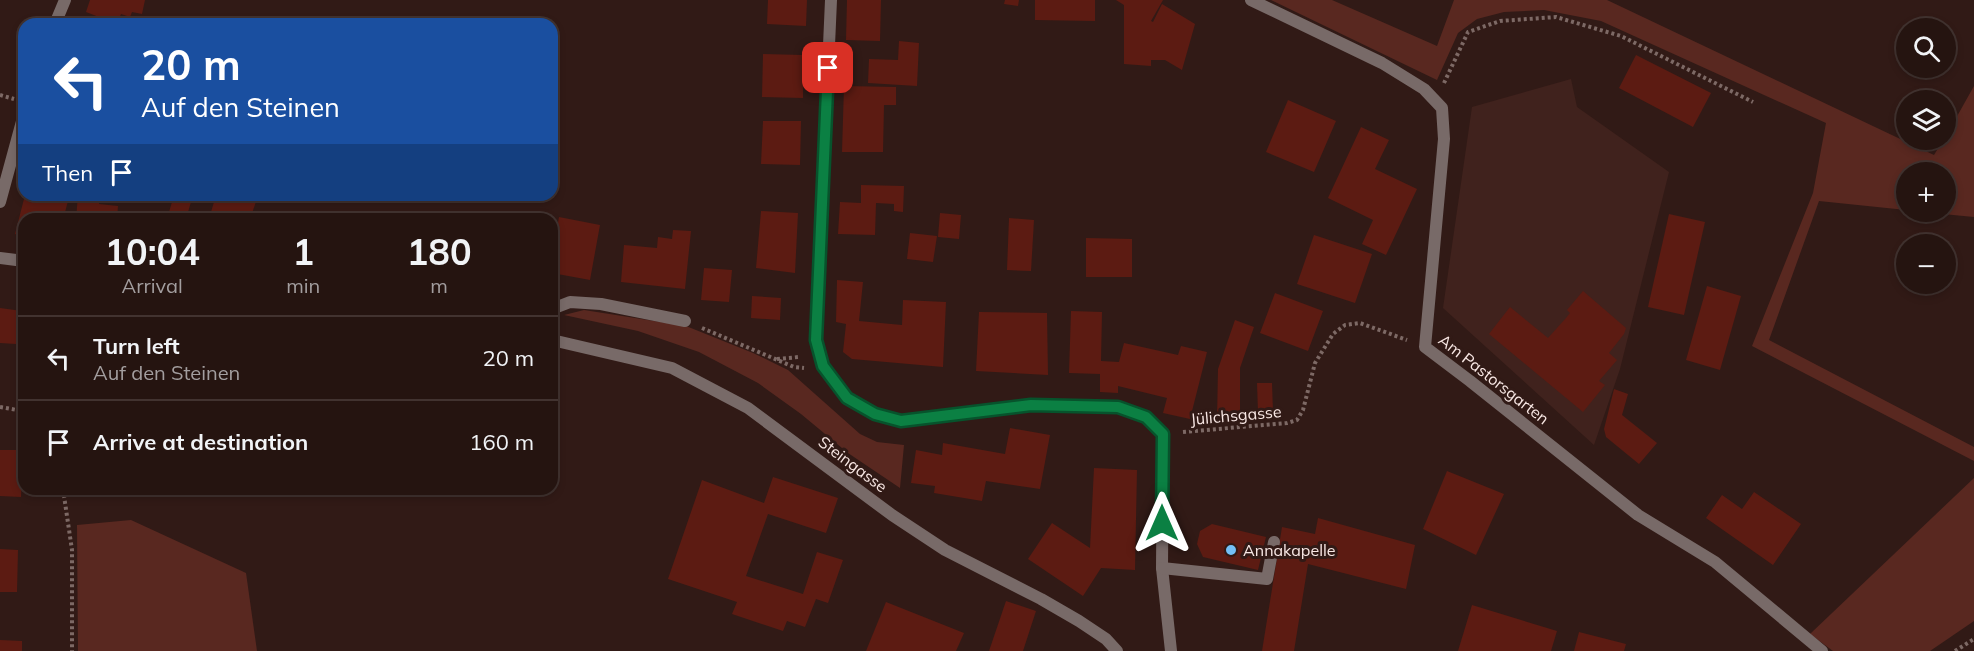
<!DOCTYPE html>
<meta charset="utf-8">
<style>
:root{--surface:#251410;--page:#31211e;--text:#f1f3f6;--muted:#a39e9f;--line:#423330}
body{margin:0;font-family:Mulish,sans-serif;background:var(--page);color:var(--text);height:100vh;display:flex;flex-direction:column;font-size:22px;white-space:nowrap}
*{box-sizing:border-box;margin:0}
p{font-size:20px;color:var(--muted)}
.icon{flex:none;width:33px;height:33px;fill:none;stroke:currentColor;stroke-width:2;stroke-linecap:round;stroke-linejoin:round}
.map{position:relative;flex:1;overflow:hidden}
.details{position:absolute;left:18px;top:213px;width:540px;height:282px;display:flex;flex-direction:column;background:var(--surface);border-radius:18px;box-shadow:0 3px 9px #0003,0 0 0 2px var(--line)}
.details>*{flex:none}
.top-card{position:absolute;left:18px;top:18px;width:540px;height:183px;border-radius:18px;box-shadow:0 3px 9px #0003,0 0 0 2px var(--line);background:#1a4fa0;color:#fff;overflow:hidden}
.buttons{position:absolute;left:1896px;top:18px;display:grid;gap:12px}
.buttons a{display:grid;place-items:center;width:60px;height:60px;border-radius:50%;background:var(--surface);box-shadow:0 3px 9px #0003,0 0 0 2px var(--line);font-size:30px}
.pin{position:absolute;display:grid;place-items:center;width:51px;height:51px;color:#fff;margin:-26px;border-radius:12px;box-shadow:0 3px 9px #0006}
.me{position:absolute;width:66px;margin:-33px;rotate:0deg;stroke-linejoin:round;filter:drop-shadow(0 0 4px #0008)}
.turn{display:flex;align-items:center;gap:21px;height:126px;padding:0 24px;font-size:27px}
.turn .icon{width:78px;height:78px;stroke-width:2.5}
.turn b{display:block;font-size:42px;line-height:51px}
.then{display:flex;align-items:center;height:57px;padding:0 24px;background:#0003;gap:12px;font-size:22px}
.eta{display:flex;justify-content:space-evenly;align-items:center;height:102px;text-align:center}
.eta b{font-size:36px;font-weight:700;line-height:42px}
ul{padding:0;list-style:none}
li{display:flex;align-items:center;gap:18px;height:84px;padding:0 24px;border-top:2px solid var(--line)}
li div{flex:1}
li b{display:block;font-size:22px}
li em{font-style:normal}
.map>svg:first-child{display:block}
</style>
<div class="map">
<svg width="1974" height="651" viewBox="0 0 1974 651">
<rect width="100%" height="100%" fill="#311a16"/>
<path fill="#40221d" d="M1571 79 1577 107 1669 172 1620 369 1594 445 1443 308 1472 107Z"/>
<g fill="#592820">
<path d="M1271 0H1332L1437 46 1454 0H1607L1934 155 1943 140H1946V136L1974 86V217L1922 212H1946V172H1906V210L1819 201 1769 340 1974 447V461L1752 346 1813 193 1826 123 1601 21 1544 10 1504 12 1477 19 1458 33 1437 80Z"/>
<path d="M584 310 686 326 753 353 788 370 860 434 877 442 904 445 900 488 848 453 801 414 758 383 699 352 638 331 564 315Z"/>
<path d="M1974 478V621L1930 651H1833L1810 634Z"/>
<path d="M131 520 246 573 257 651H78L77 525Z"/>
</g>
<g fill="#5c1b12">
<path d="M90 0H145L142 14 132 12 130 17 121 14 117 24 86 12Z"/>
<path d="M768 0H807L806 26 767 24Z"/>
<path d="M847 0H881L880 41 846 40Z"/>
<path d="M1005 0H1019L1018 6 1004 4Z"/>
<path d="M1035 0H1095V21L1035 20Z"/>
<path d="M1116 0H1163L1151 21 1153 22 1162 4 1195 24 1182 70 1165 60H1151V66L1124 64V5Z"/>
<path d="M899 41 919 43 917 86 868 83 869 59 898 60Z"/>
<path d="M763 54 803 55V98L762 97Z"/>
<path d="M1636 55 1711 93 1693 127 1619 88Z"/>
<path d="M844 86 896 87V105H884L883 152H842Z"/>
<path d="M1288 100 1336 121 1314 172 1266 152Z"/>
<path d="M763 121H801L800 165 761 164Z"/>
<path d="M1361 127 1389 140 1375 169 1417 189 1386 255 1362 244 1373 220 1328 198Z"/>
<path d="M861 185 904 186 903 212 894 211V204L876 203 875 235 838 234 840 202 861 203Z"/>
<path d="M25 195H44L68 201 64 216 52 213 50 219H24V237L15 234Z"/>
<path d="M78 195H100L99 204 118 206 117 219H76Z"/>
<path d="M174 195H193L186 219H167Z"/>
<path d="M216 195 258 196 250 219H209Z"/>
<path d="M761 211 798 213 795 273 756 268Z"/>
<path d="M443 213 468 215 467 219H442Z"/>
<path d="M940 213 961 215 959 239 938 237Z"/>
<path d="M1669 214 1705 222 1684 315 1648 307Z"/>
<path d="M559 217 600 225 590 280 552 273V256Z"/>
<path d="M1009 218 1034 220 1031 271 1007 270Z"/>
<path d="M673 230 691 231 685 289 621 282 624 245 657 248 658 237 672 239Z"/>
<path d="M910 233 937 236 933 262 907 259Z"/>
<path d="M1314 235 1372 254 1355 303 1297 284Z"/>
<path d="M1086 238 1132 239V277H1086Z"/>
<path d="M704 268 732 270 729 302 701 300Z"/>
<path d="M837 280 863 282 859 321 902 325 903 300 946 302 943 367 852 359 843 352 846 324 836 322Z"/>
<path d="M1707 286 1741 296 1720 370 1686 360Z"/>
<path d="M1583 291 1626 328 1624 334 1609 353 1617 360 1599 381 1605 385 1583 412 1489 334 1510 307 1548 338 1566 318 1570 313 1567 310Z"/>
<path d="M1275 293 1323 311 1308 351 1260 333Z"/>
<path d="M752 296 781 298 780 320 751 318Z"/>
<path d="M23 304 24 338 17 337 16 344 0 343V308L22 311Z"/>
<path d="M1071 311 1102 312 1101 361 1119 362 1124 343 1178 355 1181 346 1207 352 1190 419 1163 413 1167 398 1118 386V393L1100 392V374L1069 373Z"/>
<path d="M979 312 1047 313 1048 375 976 371Z"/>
<path d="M1235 320 1254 327 1240 368V419L1217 420 1218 369Z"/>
<path d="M1257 383H1272L1273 412H1258Z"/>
<path d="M1614 389 1628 394 1622 415 1657 443 1639 464 1606 437 1604 429Z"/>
<path d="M1010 428 1050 435 1040 489 986 481 982 501 934 493 935 486 911 483 916 450 942 455 943 443 1005 454Z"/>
<path d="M0 450H23L21 497 0 496Z"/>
<path d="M1094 468 1137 470 1135 570 1101 568 1083 596 1028 559 1052 523 1090 548Z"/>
<path d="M1447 471 1504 494 1476 555 1423 529Z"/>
<path d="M773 477 838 498 826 533 768 514 746 576 803 594 817 552 843 560 828 603 816 599 805 627 787 621 783 631 732 614 737 602 668 579 702 480 764 503Z"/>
<path d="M1754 492 1801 524 1773 565 1706 518 1722 495 1742 509Z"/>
<path d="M1318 518 1415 545 1406 589 1308 564 1294 651H1262L1282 527 1315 534Z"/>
<path d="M1212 524 1266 537 1258 570 1203 557 1197 544 1200 531Z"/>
<path d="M0 549 18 550 17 592H0Z"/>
<path d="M1006 601 1036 611 1023 651H989Z"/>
<path d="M886 602 964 633 956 651H866Z"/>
<path d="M1472 605 1557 631 1551 651H1458Z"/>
<path d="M1579 632 1626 644 1624 651H1574Z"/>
<path d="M0 640 22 641V651H0Z"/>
</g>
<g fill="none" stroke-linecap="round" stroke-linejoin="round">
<g stroke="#7d6965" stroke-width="4" stroke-dasharray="3 3" stroke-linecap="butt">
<path d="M1444 83 1468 32 1500 21 1556 17 1621 36 1753 102"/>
<path d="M0 95 14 99"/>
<path d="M702 328 794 367 804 368"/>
<path d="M777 359 799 357"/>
<path d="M0 407 17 410 24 415"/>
<path d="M1183 432 1287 423 1297 420 1303 410 1315 363 1333 334 1345 325 1360 323 1407 340"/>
<path d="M63 489 72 550V651"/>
<path d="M1955 651 1974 639"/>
</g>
<path stroke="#786a68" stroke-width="12" d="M552 309 570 302 601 304 685 321"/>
<g stroke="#786a68" stroke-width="12">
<path d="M831 0 816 340 823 366 847 398 875 414 901 421 1031 405 1117 407 1146 417 1163 434 1162 568 1171 651"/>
<path d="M1251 0 1382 63 1424 89 1442 108 1444 139 1425 347 1470 381 1638 515 1715 562 1822 651"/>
<path d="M55 24 65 0"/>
<path d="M0 202 24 114"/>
<path d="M0 258 24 261"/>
<path d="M552 340 672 368 748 408 892 515 945 550 1041 599 1079 621 1106 639 1117 651"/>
<path d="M1162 568 1267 579 1274 542"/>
</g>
</g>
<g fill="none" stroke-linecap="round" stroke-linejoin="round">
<defs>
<path id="route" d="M828 68 816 340 823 366 847 398 875 414 901 421 1031 405 1118 407 1146 417 1163 434 1162 523"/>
</defs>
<use href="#route" stroke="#07532c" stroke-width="15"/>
<use href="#route" stroke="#0b8043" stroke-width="10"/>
</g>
<circle fill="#74c0f6" stroke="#311a16" stroke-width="2" cx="1231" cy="550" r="6"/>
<g text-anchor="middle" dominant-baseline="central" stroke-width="6" stroke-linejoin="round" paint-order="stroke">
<g font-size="16" fill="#f9e8e5" stroke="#311a16">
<text transform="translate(1494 379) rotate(38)">Am Pastorsgarten</text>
<text transform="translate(1236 415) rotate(-5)">Jülichsgasse</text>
<text transform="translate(853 464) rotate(37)">Steingasse</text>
</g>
<g font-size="16" fill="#f9e8e5" stroke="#311a16" text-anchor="start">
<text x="1243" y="550">Annakapelle</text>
</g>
</g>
</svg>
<div class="buttons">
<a><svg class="icon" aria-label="search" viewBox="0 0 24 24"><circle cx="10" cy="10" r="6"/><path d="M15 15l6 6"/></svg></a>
<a><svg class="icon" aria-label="layers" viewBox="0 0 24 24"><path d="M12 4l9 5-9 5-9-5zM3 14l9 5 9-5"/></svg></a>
<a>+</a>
<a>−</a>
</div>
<div class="pin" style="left:828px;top:68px;background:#d93025"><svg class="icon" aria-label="arrive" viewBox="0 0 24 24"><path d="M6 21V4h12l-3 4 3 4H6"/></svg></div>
<svg class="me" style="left:1162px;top:523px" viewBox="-20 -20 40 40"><path d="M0-17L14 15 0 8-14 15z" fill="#0b8043" stroke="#fff" stroke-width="4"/></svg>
<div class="top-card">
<div class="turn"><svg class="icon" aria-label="left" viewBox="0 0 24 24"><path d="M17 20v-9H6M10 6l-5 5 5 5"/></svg><div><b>20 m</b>Auf den Steinen</div></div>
<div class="then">Then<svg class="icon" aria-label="arrive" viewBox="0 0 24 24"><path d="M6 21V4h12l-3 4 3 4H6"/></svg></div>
</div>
<section class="details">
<div class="eta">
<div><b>10:04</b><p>Arrival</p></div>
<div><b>1</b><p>min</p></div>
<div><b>180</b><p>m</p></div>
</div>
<ul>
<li><svg class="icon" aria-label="left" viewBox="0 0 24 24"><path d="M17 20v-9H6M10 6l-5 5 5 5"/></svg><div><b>Turn left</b><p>Auf den Steinen</p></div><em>20 m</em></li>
<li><svg class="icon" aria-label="arrive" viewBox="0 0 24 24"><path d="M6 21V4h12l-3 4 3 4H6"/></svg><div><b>Arrive at destination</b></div><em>160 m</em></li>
</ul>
</section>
</div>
